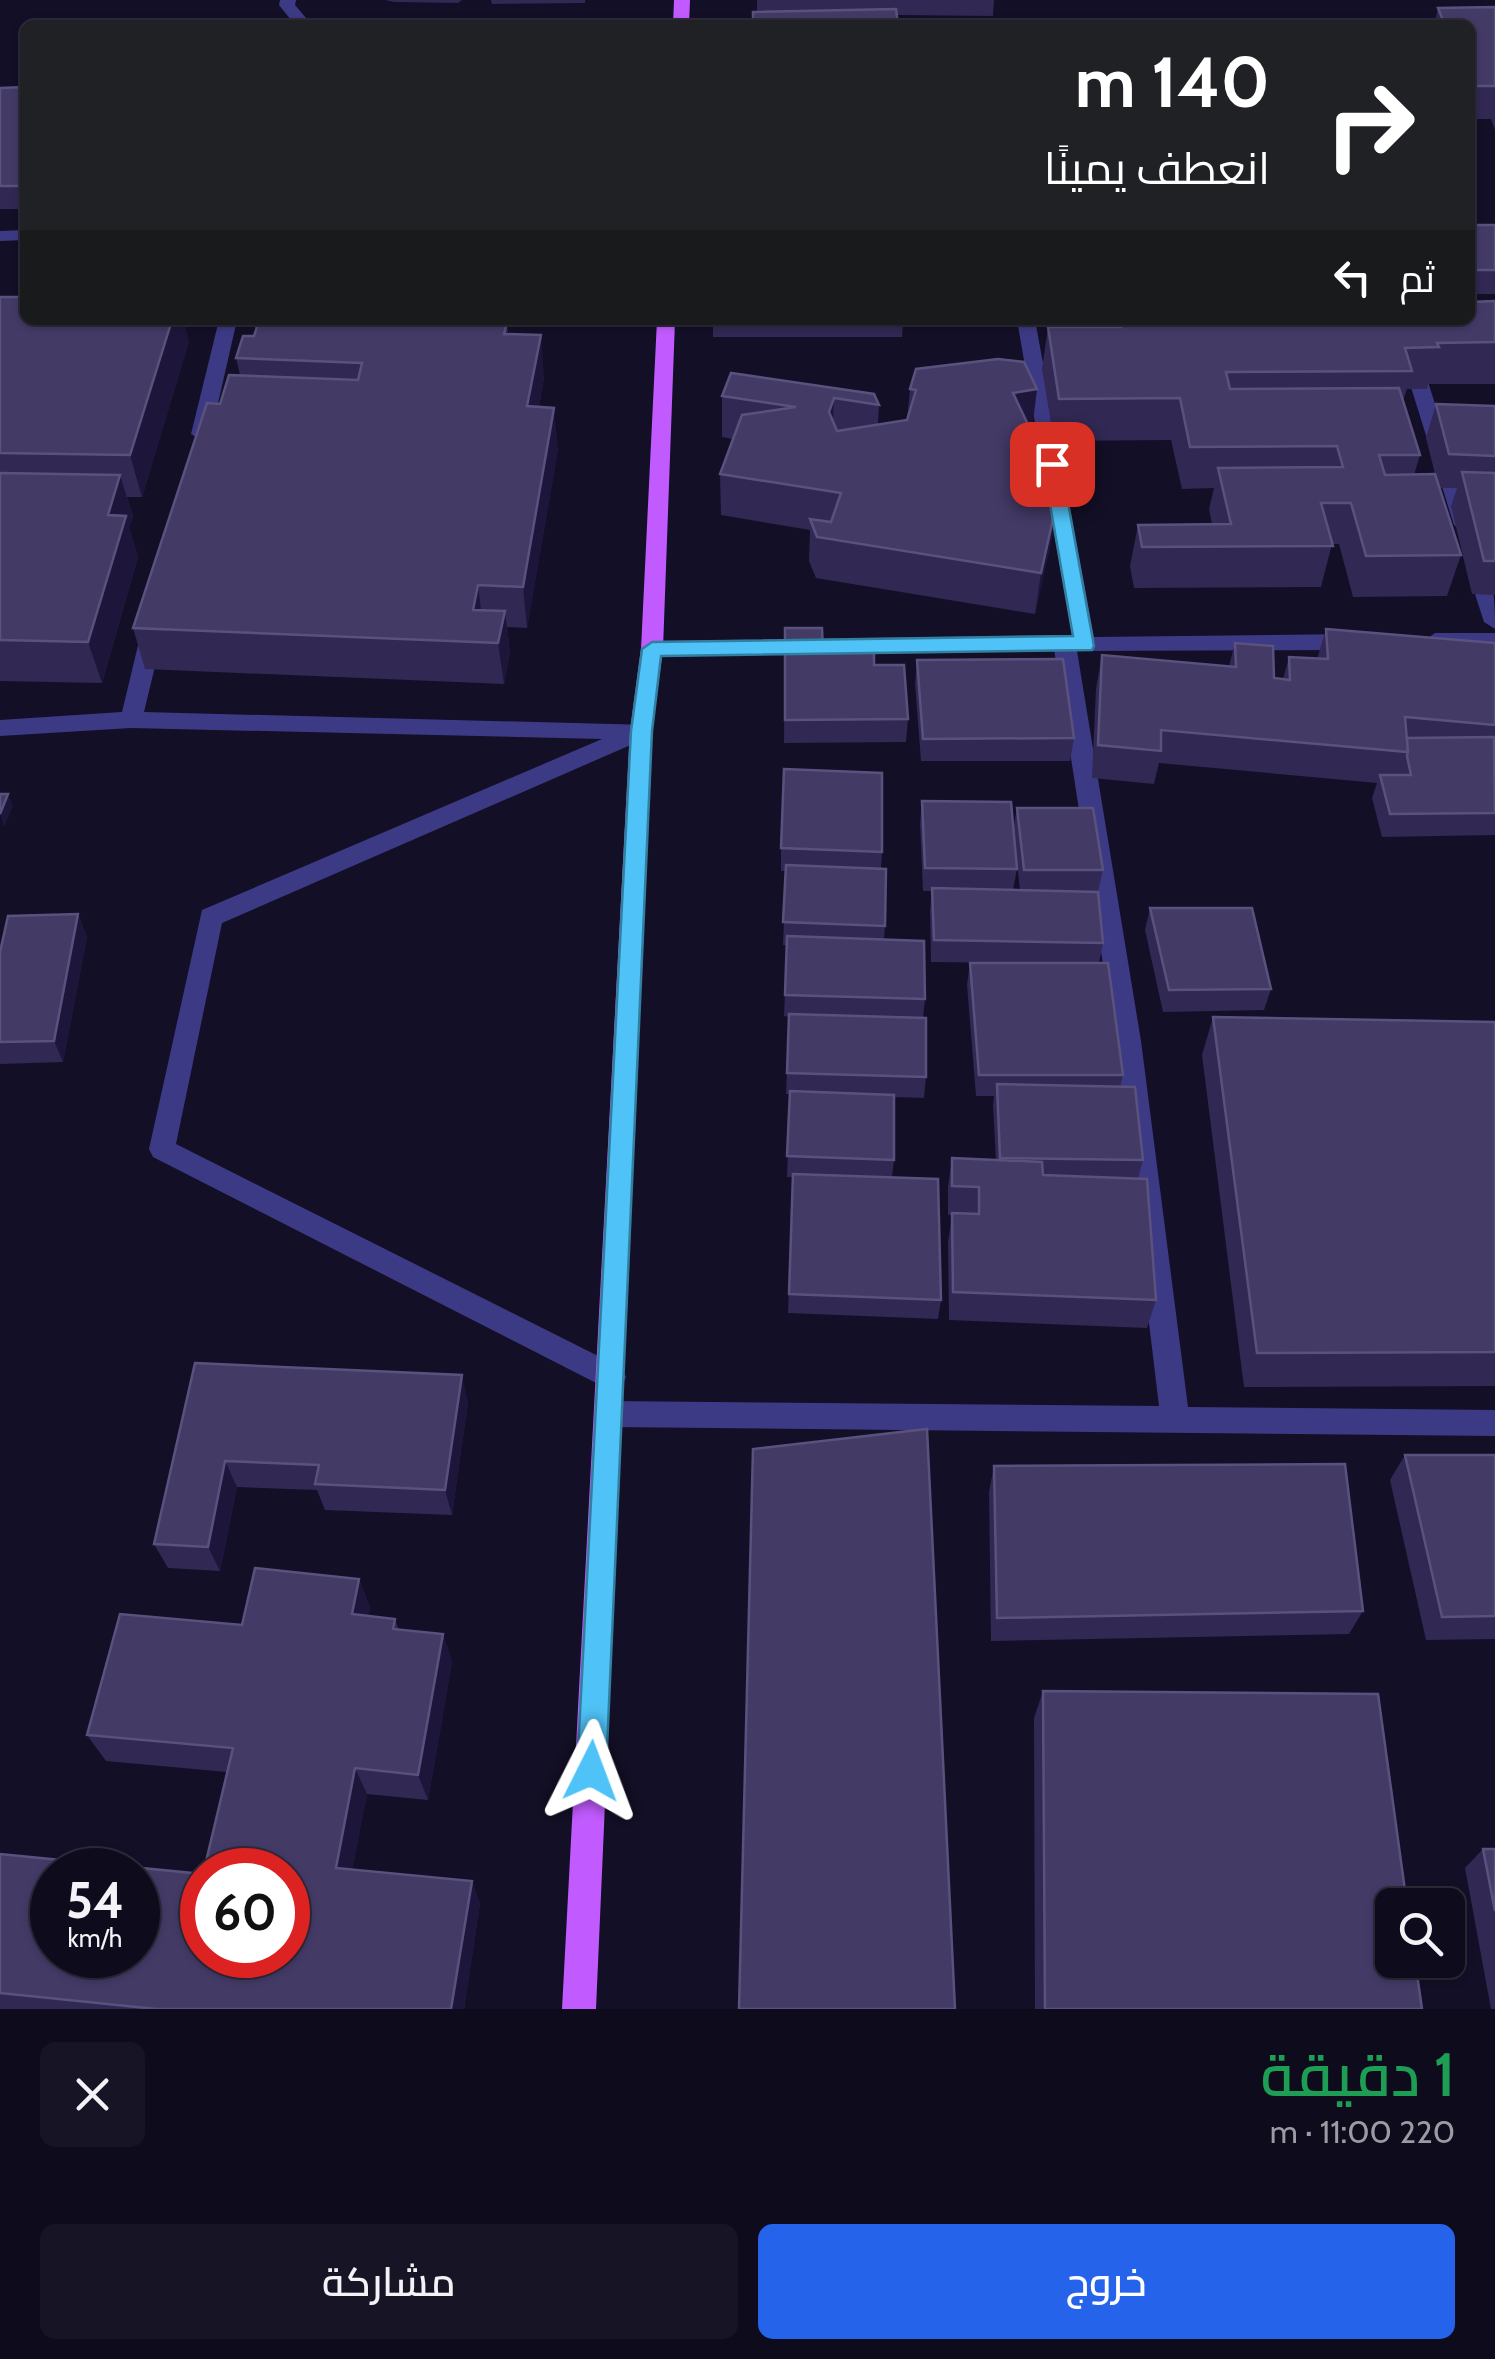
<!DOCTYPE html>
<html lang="ar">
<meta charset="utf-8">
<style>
:root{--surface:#0e0b1c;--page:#171425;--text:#f1f3f6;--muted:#9b9ba3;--line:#2e2b3b;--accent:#2563eb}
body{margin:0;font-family:Cabin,Cairo,sans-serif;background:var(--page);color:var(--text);direction:rtl;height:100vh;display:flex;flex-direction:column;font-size:38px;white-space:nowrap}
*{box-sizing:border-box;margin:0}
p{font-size:32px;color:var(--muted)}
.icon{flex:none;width:55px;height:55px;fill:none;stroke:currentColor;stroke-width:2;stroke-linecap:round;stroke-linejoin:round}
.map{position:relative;height:2009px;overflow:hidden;direction:ltr}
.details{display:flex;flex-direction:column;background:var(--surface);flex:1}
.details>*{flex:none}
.top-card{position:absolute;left:20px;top:20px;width:1455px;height:305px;border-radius:15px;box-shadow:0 2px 8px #0004,0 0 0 2px var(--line);direction:rtl;background:#202124;color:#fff;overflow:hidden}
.buttons{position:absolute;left:1375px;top:1888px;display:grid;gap:20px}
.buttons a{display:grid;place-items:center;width:90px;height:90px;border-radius:15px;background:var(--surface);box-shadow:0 2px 8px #0004,0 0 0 2px var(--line);font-size:50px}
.speed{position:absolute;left:30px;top:1848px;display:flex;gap:20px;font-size:50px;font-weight:700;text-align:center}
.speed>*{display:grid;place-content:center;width:130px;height:130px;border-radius:50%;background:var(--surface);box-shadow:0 2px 8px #0004,0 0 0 2px var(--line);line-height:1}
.speed small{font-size:25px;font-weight:400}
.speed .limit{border:15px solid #d22;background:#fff;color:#111}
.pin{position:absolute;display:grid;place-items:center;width:85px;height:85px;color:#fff;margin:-42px;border-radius:20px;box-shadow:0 5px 15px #0006}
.me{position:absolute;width:110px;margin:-55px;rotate:3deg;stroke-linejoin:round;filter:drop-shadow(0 0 8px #0008)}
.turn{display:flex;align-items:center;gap:35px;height:210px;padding:0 40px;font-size:45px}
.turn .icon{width:130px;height:130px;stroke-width:2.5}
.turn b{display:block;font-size:70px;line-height:85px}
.then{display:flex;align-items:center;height:95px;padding:0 40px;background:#0003;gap:20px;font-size:38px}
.round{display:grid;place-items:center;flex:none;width:105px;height:105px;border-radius:15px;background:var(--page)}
.summary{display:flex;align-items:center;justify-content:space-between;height:170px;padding:0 40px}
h1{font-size:60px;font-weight:600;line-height:75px;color:#1e9e55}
.action{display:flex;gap:20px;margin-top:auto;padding:20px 40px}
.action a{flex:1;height:115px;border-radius:15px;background:var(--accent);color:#fff;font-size:40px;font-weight:600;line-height:115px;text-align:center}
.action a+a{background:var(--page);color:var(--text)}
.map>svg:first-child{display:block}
</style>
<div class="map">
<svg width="1495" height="2009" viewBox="0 0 1495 2009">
<rect width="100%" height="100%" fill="#130f26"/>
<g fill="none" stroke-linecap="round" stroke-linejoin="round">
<g fill="#3d3a85" fill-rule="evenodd">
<path d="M280 0H296L295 5 306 18 328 25H295L279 5Z"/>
<path d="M25 230V240L0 241V231Z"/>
<path d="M219 320H237L211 434 201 440 191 434Z"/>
<path d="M1017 320H1035L1094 637 1355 634 1366 642 1355 650 1077 651 1141 1041 1188 1407 1495 1410V1436L609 1427 599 1423 595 1414 599 1405 609 1401 1159 1406 1115 1041 1054 649 652 657 641 649 652 641 1072 635Z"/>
<path d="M1390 320H1408L1474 525 1471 530 1464 532 1454 525Z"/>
<path d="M1476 556C1495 565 1495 608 1495 629L1484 622 1465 563Z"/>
<path d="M152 625 163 633 144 712 649 725 652 731 649 737 222 923 176 1144 622 1368 626 1377 622 1386 612 1390 602 1386 153 1157 149 1149 202 910 602 739 131 728 0 736V720L122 712 141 633Z"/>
<path d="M1435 633H1495V649L1427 646 1424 641Z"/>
</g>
<g fill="#c25bff" fill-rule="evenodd">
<path d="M674 0H690L689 25H673Z"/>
<path d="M657 320H675L663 649 652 731 596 2009H562L630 731 641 649Z"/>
</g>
</g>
<g fill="#312854" fill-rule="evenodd">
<path d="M385 0H462L458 3 394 2Z"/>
<path d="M491 0H585V3L492 4Z"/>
<path d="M757 0H994L993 16 897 15 757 12Z"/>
<path d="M1495 7V130L1491 119H1470V25H1434L1438 8Z"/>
<path d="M25 87V209H0V88Z"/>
<rect x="1470" y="225" width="25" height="69"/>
<path d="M0 297 189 341 142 497H127L133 517 129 527 138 557 102 683 0 681Z"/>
<path d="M1495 301V384H1428L1427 389H1407L1403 401 1420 455 1414 475 1435 474 1426 438 1436 404 1495 406V595L1472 594 1451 506 1457 488H1439L1461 555 1447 596 1353 597 1339 544H1332L1321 587 1134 588 1130 566 1138 525 1212 524 1209 509 1214 488 1182 489 1171 440 1054 441 1042 369 1048 327H1112L1114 320H1470Z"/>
<path d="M492 320H576L575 323Z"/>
<path d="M713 320H903L902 337H713Z"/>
<path d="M484 322H507L508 334 544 377 539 407 558 449 527 628 507 627 510 652 504 684 145 669 133 628 220 404 240 375 236 358 254 336Z"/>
<path d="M731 373 879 405 878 425 907 420 910 389H1037L1031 431 1043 456 1039 488 1053 533 1035 614 816 578 809 561 810 530 721 515 720 474 733 439 722 437V396Z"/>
<path d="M785 628 823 651 874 665 908 719 906 742 784 743Z"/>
<path d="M1326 629 1495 643V835L1382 837 1372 798 1377 783 1159 763 1154 784 1092 778 1096 688 1102 655 1229 666 1235 643 1274 678 1283 679 1289 657 1317 659Z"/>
<path d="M917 660 1074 738 1070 761H921L915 683Z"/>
<path d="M922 801 1013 831 1017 808 1103 870 1098 892 1103 943 1099 963 1123 1075 1120 1087 1143 1160 1138 1179 1156 1300 1147 1328 949 1320 948 1242 952 1215H948V1187L952 1158 996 1160 993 1105 994 1096H976L967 985 970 963H1014L931 962 930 911 932 891H923L920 824ZM1014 835 1020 890H1013L1017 869Z"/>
<path d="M781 848 882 852 881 869 885 926 884 939 925 999 923 1018 926 1077 924 1098 894 1097V1160L892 1177 941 1300 938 1319 788 1313 793 1177H787L790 1094H786L789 1017 784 1016 787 945H783L786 871H781Z"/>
<path d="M1150 908 1271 989 1264 1010 1163 1012 1145 930Z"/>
<path d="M78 914 87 937 63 1062 0 1064V952Z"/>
<path d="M1213 1017 1495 1022V1386L1244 1387 1202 1055Z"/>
<path d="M195 1363 468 1402 452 1515 325 1510 317 1490 237 1487 220 1571 168 1568 154 1544Z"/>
<path d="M1405 1455H1495V1639L1426 1640 1390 1480Z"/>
<path d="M994 1466 1363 1611 1349 1634 991 1641 989 1492Z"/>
<path d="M359 1579 370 1608 368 1616 395 1619 399 1630 443 1634 452 1662 428 1800 367 1794 352 1870 472 1881 480 1904 464 2009H0V1854L202 1955 227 1772 106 1761 87 1735 242 1625Z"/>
<path d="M1043 1691 1422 2009H1035L1034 1718Z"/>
<path d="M1483 1849H1495V2009H1491L1465 1868Z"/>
</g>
<g fill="#1d163a">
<path d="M172 320H184L189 341 142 497 130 455Z"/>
<path d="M541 335 544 377 532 448 527 406Z"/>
<path d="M1037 389 1032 430 1008 434 1013 393Z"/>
<path d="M834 398 832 440 829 412Z"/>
<path d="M554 408 558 449 527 628 523 587Z"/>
<path d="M1043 456 1037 497 1012 484 1019 459Z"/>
<path d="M120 475 133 517 129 527 138 557 102 683 88 642 108 515Z"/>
<path d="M1059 492 1053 533 1035 614 1041 573Z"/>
<path d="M478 585 483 626 473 610Z"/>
<path d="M505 611 510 652 504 684 498 643Z"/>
<path d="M8 794 13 806 4 827 0 814Z"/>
<path d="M78 914 87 937 63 1062 54 1041Z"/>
<path d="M462 1375 468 1402 452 1515 445 1490Z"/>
<path d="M225 1461 237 1487 220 1571 208 1547Z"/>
<path d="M359 1579 370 1608 363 1643 352 1614Z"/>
<path d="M443 1634 452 1662 428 1800 418 1775Z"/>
<path d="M355 1768 367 1794 348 1891 336 1868Z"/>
<path d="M472 1881 480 1904 464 2009H451Z"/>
</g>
<g fill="#433a66" stroke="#5a527e" stroke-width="2.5" fill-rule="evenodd">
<path d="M1495 7V86H1470V25H1445L1438 8Z"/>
<path d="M896 9 898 25H753V12Z"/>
<path d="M589 22 637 24V25H589Z"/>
<path d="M25 87V186H0V88Z"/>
<rect x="1470" y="225" width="25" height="45"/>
<path d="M0 297H25V320H172L130 455 0 453Z"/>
<path d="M1495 301V342L1437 343 1439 347 1405 348 1412 371 1226 372 1230 389 1399 388 1420 455H1379L1385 475 1435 474 1461 555 1366 556 1351 503H1321L1333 546 1142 547 1138 525 1231 524 1218 468 1343 467 1337 446 1190 447 1180 398 1059 399 1048 327H1121L1119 320H1470V302Z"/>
<path d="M259 320H481V321L507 322 504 334 541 335 527 406 554 408 523 587 478 585 473 610 505 611 498 643 133 628 207 403 220 404 229 375 358 380 362 363 236 358 243 336H254Z"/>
<path d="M998 359 1024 362 1037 389 1013 393 1043 456 1019 459 1012 484 1059 492 1041 573 817 537 810 519 831 522 841 493 720 474 742 415 796 407 722 396 731 373 874 394 879 405 834 398 829 412 837 431 907 420 916 390 910 389 916 369Z"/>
<path d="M1436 404 1495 406V456L1449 454Z"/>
<path d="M1462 472 1495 473V561H1484Z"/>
<path d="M0 473 120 475 108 515 126 516 88 642 0 640Z"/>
<path d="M785 628H822L823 651H874V665H904L908 719 785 720Z"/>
<path d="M1326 629 1495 643V725L1405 717 1408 752 1161 730V751L1098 745 1102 655 1236 667 1235 643 1273 646 1274 678 1290 680 1289 657 1328 659Z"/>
<path d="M1063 659 1074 738 923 739 917 660Z"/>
<path d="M1494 737 1495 813 1390 814 1380 775H1411L1407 756 1408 752 1407 738Z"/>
<path d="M784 769 882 773V852L781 848Z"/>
<path d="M0 794H8L0 814Z"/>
<path d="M922 801 1011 802 1017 869 925 868Z"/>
<path d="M1017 808H1093L1103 870H1024Z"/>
<path d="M786 865 886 869 885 926 783 922Z"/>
<path d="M932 888 1098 892 1103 943 934 940Z"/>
<path d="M1150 908H1252L1271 989 1169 990Z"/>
<path d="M78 914 54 1041 0 1042V952L8 916Z"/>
<path d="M787 936 924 941 925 999 785 995Z"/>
<path d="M970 963H1108L1123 1075H979Z"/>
<path d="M789 1014 926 1018V1077L787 1073Z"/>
<path d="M1213 1017 1495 1022V1352L1257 1353Z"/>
<path d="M997 1084 1135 1087 1143 1160 1000 1158Z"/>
<path d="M790 1091 894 1095V1160L787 1156Z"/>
<path d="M952 1158 1042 1162 1043 1175 1147 1179 1156 1300 953 1292 952 1213 979 1214V1187L952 1186Z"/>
<path d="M793 1174 938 1179 941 1300 789 1294Z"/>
<path d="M195 1363 462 1375 445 1490 315 1484 319 1465 225 1461 208 1547 154 1544Z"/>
<path d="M927 1429 955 2009H739L753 1449Z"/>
<path d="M1405 1455H1495V1616L1442 1617Z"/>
<path d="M1345 1464 1363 1611 997 1618 994 1466Z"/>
<path d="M255 1568 359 1579 352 1614 395 1619 393 1629 443 1634 418 1775 355 1768 336 1868 472 1881 451 2009H156L0 1993V1854L202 1874V1955H288V1870H204L233 1748 87 1735 120 1614 242 1625ZM52 1870H138V1955H52Z"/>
<path d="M1043 1691 1378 1694 1407 1905H1392V1960H1415L1422 2009H1045Z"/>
<path d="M1483 1849H1495V1911Z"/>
</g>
<path fill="#4fc3f7" stroke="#337fa1" stroke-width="2.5" d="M1052 459 1061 464 1094 646 1092 650 661 656 652 731 606 1771 601 1781 591 1786 581 1781 577 1771 631 731 642 649 652 642 1073 636 1043 464Z"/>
</svg>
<div class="buttons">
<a><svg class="icon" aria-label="search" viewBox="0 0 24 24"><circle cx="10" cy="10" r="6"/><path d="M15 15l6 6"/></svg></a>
</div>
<div class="speed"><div>54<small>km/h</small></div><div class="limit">60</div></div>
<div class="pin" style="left:1052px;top:464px;background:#d93025"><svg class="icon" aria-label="arrive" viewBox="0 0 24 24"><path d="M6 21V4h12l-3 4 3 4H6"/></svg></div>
<svg class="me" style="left:591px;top:1771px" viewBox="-20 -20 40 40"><path d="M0-17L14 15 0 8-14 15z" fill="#4fc3f7" stroke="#fff" stroke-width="4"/></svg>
<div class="top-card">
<div class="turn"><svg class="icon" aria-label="right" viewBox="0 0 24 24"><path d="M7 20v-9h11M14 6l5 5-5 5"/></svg><div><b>140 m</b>انعطف يمينًا</div></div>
<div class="then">ثم<svg class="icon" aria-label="left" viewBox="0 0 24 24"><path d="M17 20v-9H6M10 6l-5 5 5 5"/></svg></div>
</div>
</div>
<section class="details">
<div class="summary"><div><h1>1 دقيقة</h1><p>220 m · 11:00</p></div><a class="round"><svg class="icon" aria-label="close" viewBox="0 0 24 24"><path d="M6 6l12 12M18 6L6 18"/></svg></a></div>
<div class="action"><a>خروج</a><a>مشاركة</a></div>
</section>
